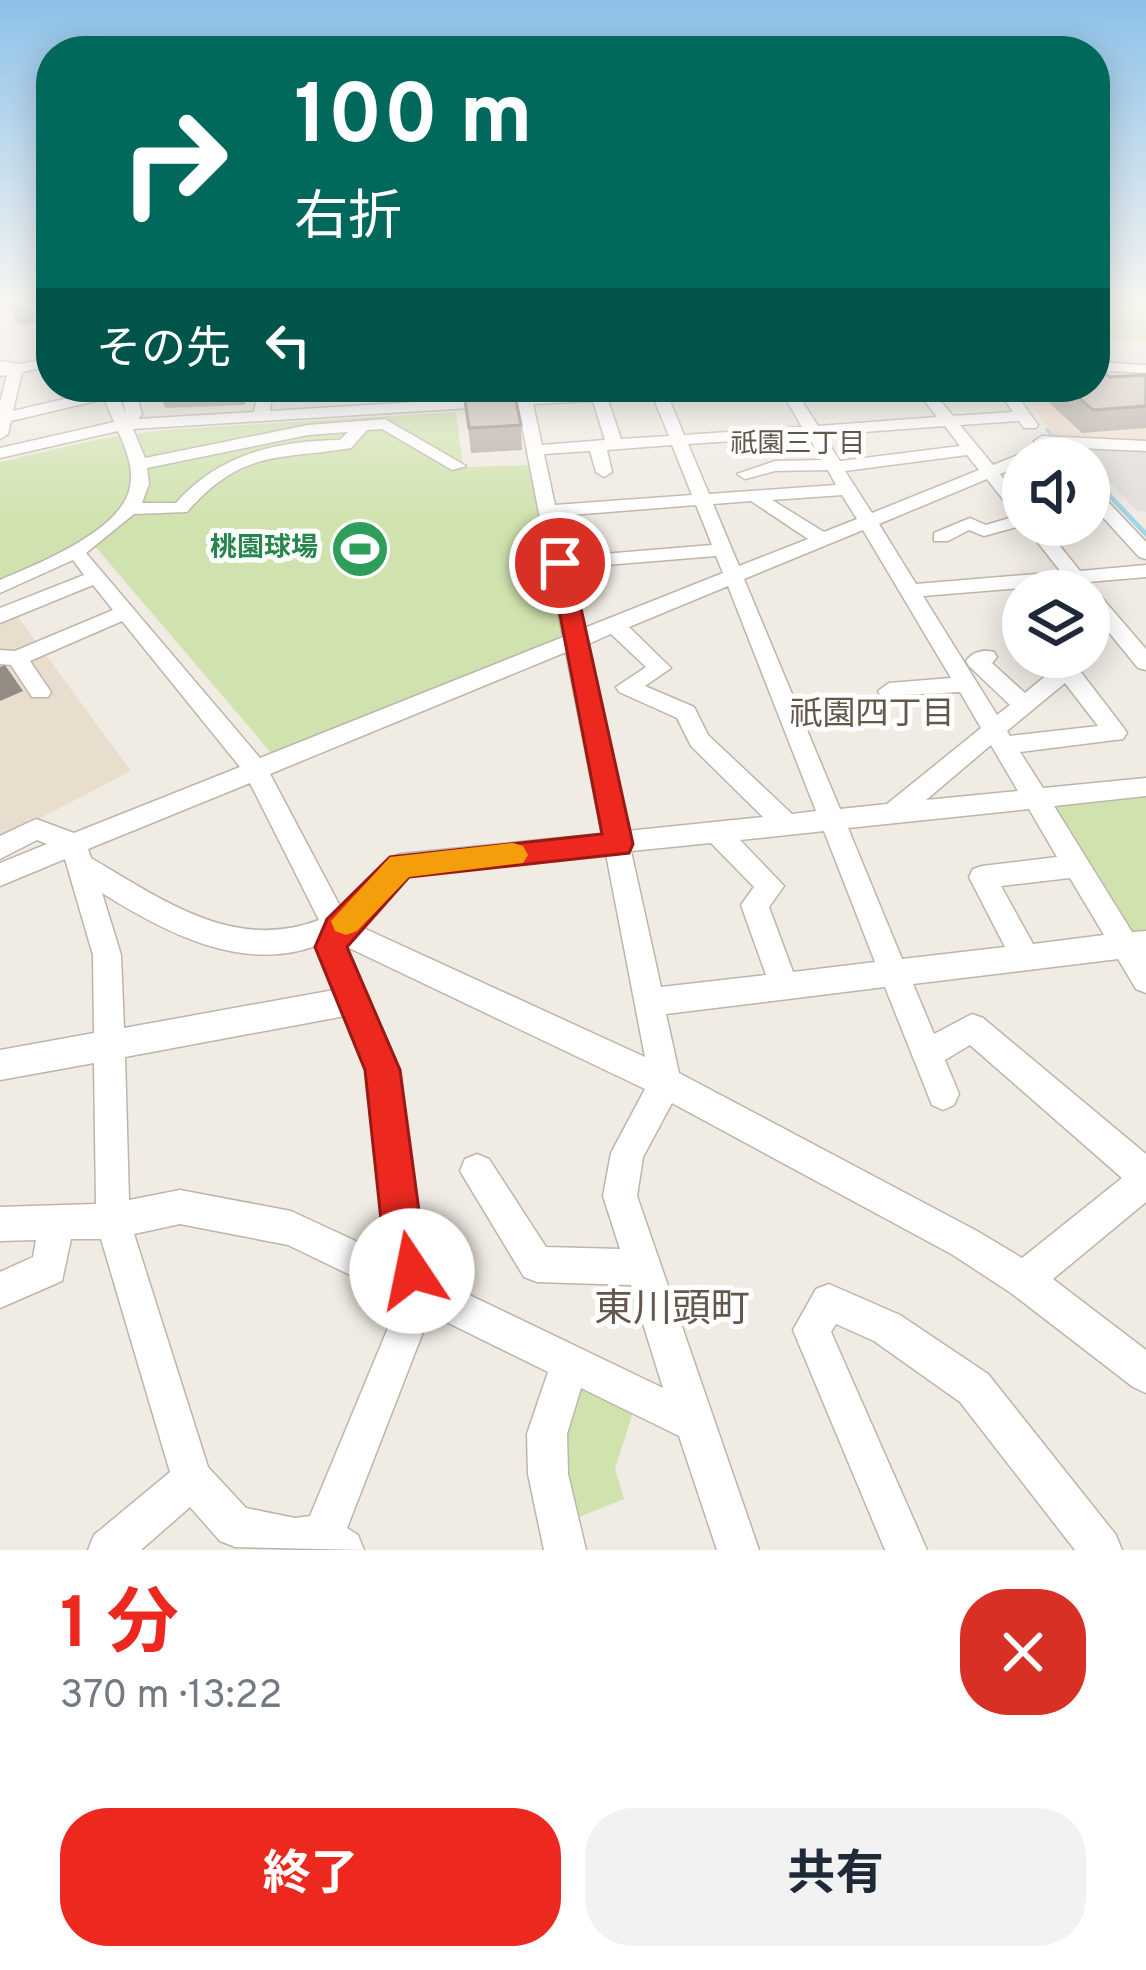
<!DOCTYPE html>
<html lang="ja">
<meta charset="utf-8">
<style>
:root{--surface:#fff;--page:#f2f2f3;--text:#1f2937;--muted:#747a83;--accent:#ec281f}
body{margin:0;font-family:Overpass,"Noto Sans JP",sans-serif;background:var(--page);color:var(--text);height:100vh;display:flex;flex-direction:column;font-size:45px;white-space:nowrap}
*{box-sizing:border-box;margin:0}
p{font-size:39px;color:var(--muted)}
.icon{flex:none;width:66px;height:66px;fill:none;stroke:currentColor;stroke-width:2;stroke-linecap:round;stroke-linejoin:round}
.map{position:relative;height:1550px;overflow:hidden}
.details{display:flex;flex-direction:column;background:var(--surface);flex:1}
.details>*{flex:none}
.hud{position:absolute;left:36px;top:36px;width:1074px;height:366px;border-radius:48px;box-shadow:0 6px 30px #0003;background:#00695c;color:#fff;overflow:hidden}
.fabs{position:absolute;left:1002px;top:438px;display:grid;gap:24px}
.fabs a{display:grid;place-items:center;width:108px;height:108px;border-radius:50%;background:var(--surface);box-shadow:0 6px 30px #0003;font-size:60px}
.pin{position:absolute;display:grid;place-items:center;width:102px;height:102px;color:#fff;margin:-51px;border:6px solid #fff;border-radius:50%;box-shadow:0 3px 12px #0007}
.me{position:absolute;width:132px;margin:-66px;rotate:349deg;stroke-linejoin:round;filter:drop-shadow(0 0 9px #0008)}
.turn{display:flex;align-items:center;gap:42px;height:252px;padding:0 60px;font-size:54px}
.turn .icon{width:156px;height:156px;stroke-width:2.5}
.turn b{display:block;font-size:84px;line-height:102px}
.then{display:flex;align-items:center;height:114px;padding:0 60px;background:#0003;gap:24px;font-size:45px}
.round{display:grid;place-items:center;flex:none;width:126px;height:126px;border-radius:48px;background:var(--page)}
.summary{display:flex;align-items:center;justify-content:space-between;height:204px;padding:0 60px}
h1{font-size:72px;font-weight:700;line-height:90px;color:var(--accent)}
.cta{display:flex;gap:24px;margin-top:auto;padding:24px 60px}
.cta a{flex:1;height:138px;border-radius:48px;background:var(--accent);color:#fff;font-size:48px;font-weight:700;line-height:138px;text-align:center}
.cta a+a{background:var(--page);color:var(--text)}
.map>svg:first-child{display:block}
</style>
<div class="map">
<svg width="1146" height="1550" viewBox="0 0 1146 1550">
<rect width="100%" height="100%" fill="#f0ebe3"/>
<path fill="#f2dfcf" d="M1115 371 1146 375V442L1057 438 1041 419 1024 387H1095V372Z"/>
<path fill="#e9dece" d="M15 613 131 771 0 839V620Z"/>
<g fill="#d0e3ae">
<path d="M1095 305H1146V340L1095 337Z"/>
<path d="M456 412 463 467 532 465 565 639 273 755 88 538 0 580V462L99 439 166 430Z"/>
<path d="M1146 793V932L1134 933 1122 927 1049 809 1053 802Z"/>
<path d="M580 1384 634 1409 615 1469 624 1499 574 1519 556 1443Z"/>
</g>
<path fill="#e1dedc" d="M1070 442 1146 448V512L1137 511Z"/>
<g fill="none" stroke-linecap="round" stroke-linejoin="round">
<path stroke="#a2d4ea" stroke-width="3" d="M1047 430 1071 455"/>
<g stroke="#a2d4ea" stroke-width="4.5">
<path d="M1068 452 1075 459"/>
<path d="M1089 474 1146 534"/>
</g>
<defs>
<g id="minor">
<path d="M37 305H51V348L44 344Z"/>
<path d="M51 358V366L22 372 13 411 102 390 101 387H115L126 414 120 387H134L142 414 138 419 254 412 259 387H273L270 411 516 396 515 387H529L531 395 650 387H751L744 391 668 396 684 435 802 427 779 387H793L818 426 937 417 914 387H929L953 416 1013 412 996 387H1011L1038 425 1036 428H1024L1019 421 960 425 993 465 1041 446 1034 441 1042 436 1146 441V451L1056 447 1055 451 1037 459H1023V465L1000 474 1023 502V525H1043L1080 571 1146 565V577L1088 582 1087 588 1080 590 1069 584 923 596 997 715 1010 705 969 666 966 661C972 652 983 649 994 652L997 657 992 663 1025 693 1068 657H1089V652L1093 657 1080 671 1123 727 1127 733 1123 739 1020 752 1043 788 1146 778V796L1054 806 1132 932 1146 931V993L1136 989 1118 959 913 984 934 1034 972 1014 983 1018 1146 1154V1202L1053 1279 1146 1350V1393L1133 1387 1011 1293 953 1255 672 1103 643 1157 637 1196 759 1550H717L679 1436 581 1388 567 1434 568 1474 586 1550H544L528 1474 527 1434 548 1372 430 1314 347 1528 358 1535 364 1550 235 1547 220 1541 190 1507 141 1550H88L94 1535 170 1472 101 1239H71L62 1281 0 1308V1272L33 1257 36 1240 0 1241V1207L96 1204 94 1063 0 1080V1050L94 1033 93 955 65 859 0 886V863L47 844 37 840 0 859V836L36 819 74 833 240 767 122 621 30 661 51 692 48 697H32L11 665 0 664V650L15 651 113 610 93 585 0 623V608L84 575 73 560 0 593V580C37 564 122 531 130 487 134 468 126 449 118 431L0 458V448L114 422 104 399 11 421 8 434 0 439V402L7 375 0 376V361L19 364ZM653 397 669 436 621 439 608 400ZM593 401 605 440 542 445 533 404ZM518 405 563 637 260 758 86 553 134 514 187 512C242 449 278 460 351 448L367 430 382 429 452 470 466 466 385 419 308 425 145 458 133 429ZM945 426 960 446 840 461 823 435ZM348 432 340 440C277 441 219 454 176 503H142L149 484 147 468 308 435ZM808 436 822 460 775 461 737 474 745 479 775 471 828 470 836 485 709 494 688 444ZM672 445 692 495 555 505 544 454 590 451 596 472 604 477 612 472 607 450ZM967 455 979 470 872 513 845 471ZM987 479 1016 516 986 525 970 518 934 533V541H948L969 530 984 536 1024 525 1061 572 916 584 879 524ZM842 495 857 519 824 532 772 500ZM751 501 808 539 739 566 713 504ZM696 505 712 545 567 557 558 516ZM863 530 951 678 889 683 878 691 881 696 960 692 981 728 887 804 840 809 744 579ZM716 556 723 573 582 629 569 568ZM728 586 816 811 792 814 708 735 694 707 645 686 671 668 629 627ZM611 634 646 667 616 687 619 692 677 718 691 746 763 817 627 831 586 645ZM566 652 602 834 401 854 392 857 341 908 270 774ZM1065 683 1098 726 1010 736 1007 731ZM991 745 1018 791 926 800ZM250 783 319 920C234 953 161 899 91 858L88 849ZM1029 809 1057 857 982 866 973 869 969 877 1005 947 902 959 848 828ZM824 831 875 962 793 972 769 907 784 886 740 840ZM711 843 754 887 741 905 766 975 661 987 631 851ZM606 854 645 1057 359 926 408 875ZM1070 878 1104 935 1033 944 1001 886ZM102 893C164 932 243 974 318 945L334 990 124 1028 121 955ZM345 946 645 1089 611 1153 603 1196 620 1249 546 1247 489 1159 477 1154 465 1159 460 1171 524 1277 537 1282 631 1285 663 1388 432 1277 422 1248 397 1070ZM885 987 932 1105 943 1110 954 1105 959 1094 945 1060 970 1045 1122 1178 1022 1258 977 1231 679 1073 666 1014ZM345 1016 367 1070 390 1257 291 1211 180 1190 129 1200 125 1057ZM180 1224 288 1245 400 1299 310 1516 295 1518 246 1508 208 1467 134 1234Z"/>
<path d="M1095 362 1146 365V373L1095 370Z"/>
<path d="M324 387H391L384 391H331Z"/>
<path d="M1089 487 1095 488 1146 542V559L1139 557 1089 502Z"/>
<path d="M1089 589 1096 591 1146 649V670L1138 668 1089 608V591H1082Z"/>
<path d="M829 1284 900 1315 988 1374 1116 1535 1122 1550H1075L960 1402 874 1341 836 1324 831 1332 927 1550H885L793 1330 816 1289Z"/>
</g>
</defs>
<use href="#minor" stroke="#beb5aa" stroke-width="3"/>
<use href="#minor" fill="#fff" fill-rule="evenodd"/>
</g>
<g fill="#b6aca3">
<path d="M1146 372V428L1082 433 1032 387H1095L1110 377 1144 375Z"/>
<path d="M157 387H249L244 405 165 408Z"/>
<path d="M464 394 521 425 522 450 471 453Z"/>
</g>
<g fill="#948c84">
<path d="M9 305H33L35 322 18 325Z"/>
<path d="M239 387H249L244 405Z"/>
<path d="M5 665 23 691 0 701V667Z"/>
</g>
<g fill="#d4c8bd" stroke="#948c84" stroke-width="3">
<path d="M51 316V332L48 333 46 317Z"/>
<path d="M1095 372H1103L1110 377 1146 375V406L1093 410 1067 387H1095Z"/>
<path d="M514 391 521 425 469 428 464 394Z"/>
</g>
<linearGradient id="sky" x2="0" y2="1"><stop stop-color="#8cc1e9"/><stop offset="0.58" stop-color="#f8f6f2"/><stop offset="1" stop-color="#f8f6f2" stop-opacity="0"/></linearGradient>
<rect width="1146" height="522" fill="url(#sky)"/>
<path fill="#ec281f" stroke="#991a14" stroke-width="3" d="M560 556 571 563 633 844 629 853 409 877 347 947 400 1070 424 1248 432 1271 426 1285 412 1291 398 1285 384 1248 365 1070 315 947 327 919 390 857 602 834 550 563Z"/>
<path fill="#f59e0b" d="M513 843 523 846 528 855 523 863 409 877 357 931 346 935 335 931 331 921 390 857Z"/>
<defs>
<symbol id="stadium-disc" viewBox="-11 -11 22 22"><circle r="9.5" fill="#2e9e5b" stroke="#fff"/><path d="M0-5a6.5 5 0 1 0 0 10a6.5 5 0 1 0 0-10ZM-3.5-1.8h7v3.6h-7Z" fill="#fff"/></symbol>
</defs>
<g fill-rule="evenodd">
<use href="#stadium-disc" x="327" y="516" width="66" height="66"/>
</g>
<g text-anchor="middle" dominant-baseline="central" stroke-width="10" stroke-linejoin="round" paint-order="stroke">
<g font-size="27" fill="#64584c" stroke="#fff">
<text x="798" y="445">祇園三丁目</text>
</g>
<g font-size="27" font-weight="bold" fill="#27864d" stroke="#fff" text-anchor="end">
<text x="318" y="549">桃園球場</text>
</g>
<g font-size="33" fill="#64584c" stroke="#fff">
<text x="872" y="716">祇園四丁目</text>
</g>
<g font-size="39" fill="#64584c" stroke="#fff">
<text x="672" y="1311">東川頭町</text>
</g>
</g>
</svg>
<div class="fabs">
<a><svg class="icon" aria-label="sound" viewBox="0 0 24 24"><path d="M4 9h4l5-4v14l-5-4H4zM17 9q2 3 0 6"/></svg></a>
<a><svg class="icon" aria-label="layers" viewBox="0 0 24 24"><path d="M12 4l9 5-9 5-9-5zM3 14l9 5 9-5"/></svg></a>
</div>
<div class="pin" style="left:560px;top:563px;background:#d93025"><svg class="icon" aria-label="arrive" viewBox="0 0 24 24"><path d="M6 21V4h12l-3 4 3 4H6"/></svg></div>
<svg class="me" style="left:412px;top:1271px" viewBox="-20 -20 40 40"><circle r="19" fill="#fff"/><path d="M0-13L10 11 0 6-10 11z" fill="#ec281f"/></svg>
<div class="hud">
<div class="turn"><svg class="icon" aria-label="right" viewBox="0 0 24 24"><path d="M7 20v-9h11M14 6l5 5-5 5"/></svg><div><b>100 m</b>右折</div></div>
<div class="then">その先<svg class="icon" aria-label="left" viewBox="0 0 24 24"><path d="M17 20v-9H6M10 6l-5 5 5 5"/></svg></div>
</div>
</div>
<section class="details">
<div class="summary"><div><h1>1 分</h1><p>370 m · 13:22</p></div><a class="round" style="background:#d93025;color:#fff"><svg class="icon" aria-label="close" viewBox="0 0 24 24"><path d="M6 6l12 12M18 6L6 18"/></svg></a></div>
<div class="cta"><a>終了</a><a>共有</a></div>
</section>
